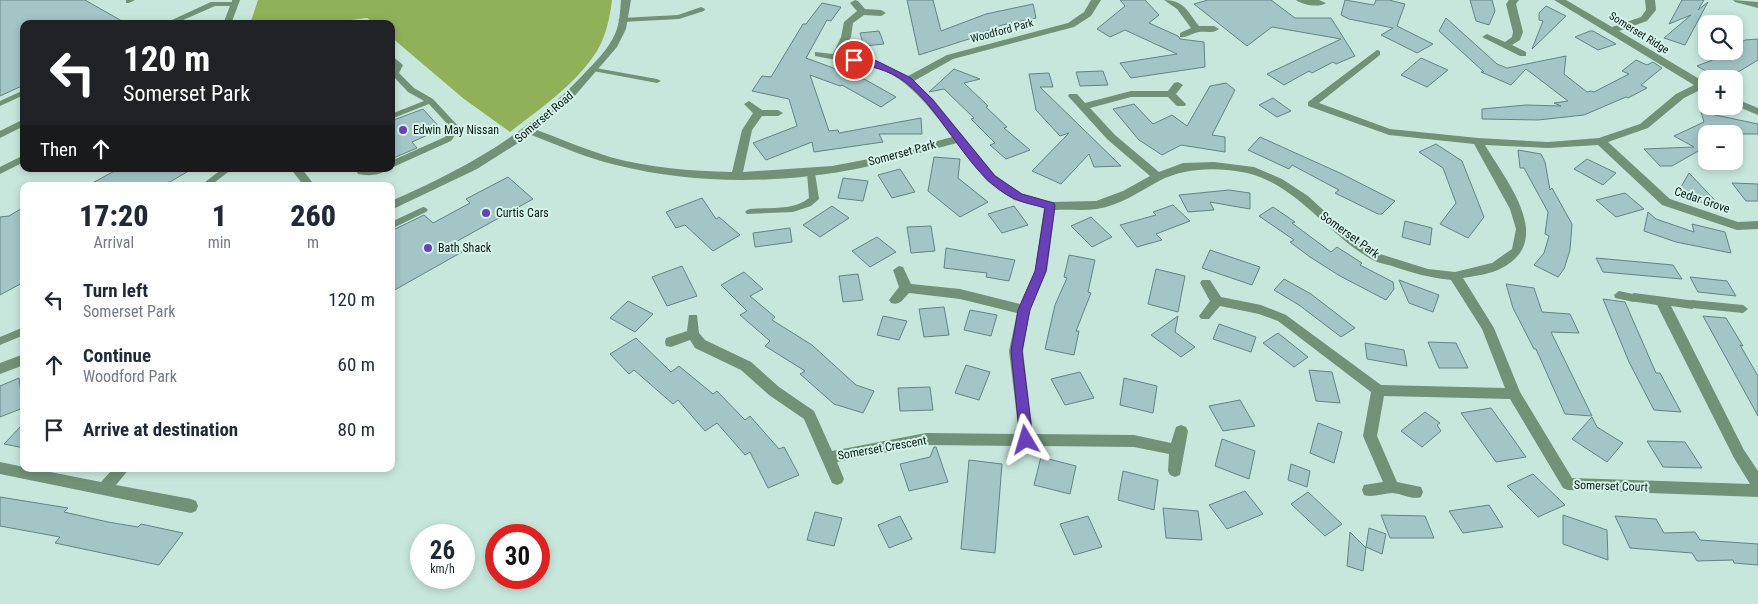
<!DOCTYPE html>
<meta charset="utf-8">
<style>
:root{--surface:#fff;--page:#f2f2f3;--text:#1f2937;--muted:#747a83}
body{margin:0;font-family:"Roboto Condensed",sans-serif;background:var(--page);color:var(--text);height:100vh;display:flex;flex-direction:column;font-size:19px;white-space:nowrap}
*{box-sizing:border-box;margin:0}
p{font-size:16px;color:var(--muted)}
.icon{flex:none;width:28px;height:28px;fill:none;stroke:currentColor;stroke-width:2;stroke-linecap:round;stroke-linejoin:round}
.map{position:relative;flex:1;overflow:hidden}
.details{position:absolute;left:20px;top:182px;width:375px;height:290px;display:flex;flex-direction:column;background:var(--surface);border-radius:10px;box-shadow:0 2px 8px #0003}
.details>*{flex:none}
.hud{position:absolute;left:20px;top:20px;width:375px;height:152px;border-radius:10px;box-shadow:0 2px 8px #0003;background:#202124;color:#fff;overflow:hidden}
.tools{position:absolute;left:1698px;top:15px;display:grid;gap:10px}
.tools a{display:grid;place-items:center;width:45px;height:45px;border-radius:10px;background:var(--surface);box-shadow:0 2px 8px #0003;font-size:25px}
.speed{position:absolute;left:410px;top:524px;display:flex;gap:10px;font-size:25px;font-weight:700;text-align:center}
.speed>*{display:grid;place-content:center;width:65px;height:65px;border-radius:50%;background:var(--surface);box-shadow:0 2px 8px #0003;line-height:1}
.speed small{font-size:12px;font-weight:400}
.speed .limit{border:8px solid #d22;background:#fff;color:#111}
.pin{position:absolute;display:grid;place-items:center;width:42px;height:42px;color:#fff;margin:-21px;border:2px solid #fff;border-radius:50%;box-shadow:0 1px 5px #0007}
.me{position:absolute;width:55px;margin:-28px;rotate:353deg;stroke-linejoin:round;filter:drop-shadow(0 0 4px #0008)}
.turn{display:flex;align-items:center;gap:18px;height:105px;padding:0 20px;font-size:22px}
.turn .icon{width:65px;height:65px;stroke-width:2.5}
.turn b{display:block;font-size:35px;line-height:42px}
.then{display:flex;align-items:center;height:48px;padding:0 20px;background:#0003;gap:10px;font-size:19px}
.eta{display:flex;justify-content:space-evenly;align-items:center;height:85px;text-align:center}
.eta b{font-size:30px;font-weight:800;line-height:35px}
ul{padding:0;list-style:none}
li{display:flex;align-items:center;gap:15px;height:65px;padding:0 20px}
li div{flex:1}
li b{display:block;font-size:19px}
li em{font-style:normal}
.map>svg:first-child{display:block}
</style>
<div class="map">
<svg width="1758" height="604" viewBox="0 0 1758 604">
<rect width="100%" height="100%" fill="#c7e7dd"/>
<path fill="#91b159" d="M258 0H612C610 17 606 36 597 51 575 85 541 108 510 132L464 99 391 37V24H375L367 18 318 24H250Z"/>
<g fill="#a3c5c6" stroke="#638384">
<path d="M0 0H85L127 24H24V85L0 96Z"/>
<path d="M907 0H933L941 31 986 14 1033 4 1036 18 1002 25 971 37 972 38 919 55Z"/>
<path d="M1120 0H1145L1159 15 1149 23 1178 36 1180 39 1204 42 1205 67 1131 78 1120 63 1177 54 1125 30 1110 37 1097 29 1125 6Z"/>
<path d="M1208 0H1271L1295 18H1331L1355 56 1336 64 1333 62 1312 73 1309 71 1284 85 1267 74 1341 39 1272 27 1247 46 1194 4Z"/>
<path d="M1345 0 1374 5 1376 0H1389L1405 4 1397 26 1433 44 1417 53 1381 35 1393 28 1349 19 1341 15Z"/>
<path d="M1470 0H1492L1495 11 1489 25 1476 21Z"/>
<path d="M1682 0H1704L1698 10 1708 2 1685 45 1664 38 1691 15 1669 24Z"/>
<path d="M822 3 841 7 831 21 827 20 806 58 866 80 896 97 881 107 842 85 840 86 810 75 829 131 838 130 839 133 921 118 922 134H879L883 142 814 152 812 142 766 160 753 143 797 126 789 99 752 91 762 76 771 77 803 24H806Z"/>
<path d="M1546 6 1566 16 1532 49 1543 21 1539 20V13Z"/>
<path d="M1446 18 1497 64 1507 68 1566 56 1564 74 1587 92 1591 91 1594 92 1629 74 1622 71 1636 60 1647 65 1653 62 1662 68 1641 85 1647 88 1628 98 1626 97 1584 115 1538 120 1482 119V109L1526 105 1561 106 1554 103 1568 101 1526 69 1511 85 1481 72H1484L1439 31Z"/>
<path d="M879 31 884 44 864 46 860 33Z"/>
<path d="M1590 31H1593L1616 44 1598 50 1575 37Z"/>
<path d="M1758 39V60L1738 72 1720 79 1697 66 1720 57H1718L1727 51H1734V47L1745 40Z"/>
<path d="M1421 58 1448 70 1427 87 1401 75Z"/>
<path d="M954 69 980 79 964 83 988 106 986 107 1007 127 1004 128 1030 150 1006 159 990 145 995 143 971 119 974 118 944 89 929 92Z"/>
<path d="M1103 71 1108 85 1080 86 1076 72Z"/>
<path d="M1049 73 1053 87H1040L1121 166 1094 167 1089 154 1061 184 1032 171 1069 133 1060 136 1036 110 1029 74Z"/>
<path d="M1226 83 1235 90 1212 135 1225 137V152L1181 145 1162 155 1139 140 1113 109 1134 104 1153 124 1172 115 1187 126 1210 86Z"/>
<path d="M1273 98 1291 111 1277 117 1259 105Z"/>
<path d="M423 109 441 129 412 142 417 148 391 159V121Z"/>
<path d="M1701 112 1758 124V134H1706V154L1700 150 1672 166H1660L1644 149 1694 147 1674 136 1704 122Z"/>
<path d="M1260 137 1342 174 1395 201 1382 214H1378L1335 193 1339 190 1292 165 1289 169 1248 150Z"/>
<path d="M1436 144 1462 161 1484 217 1468 238 1440 224 1456 203 1443 168 1419 152Z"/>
<path d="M1518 150 1541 154 1545 162 1550 190 1552 188 1572 224 1570 250 1564 269 1558 277 1534 265 1544 253 1549 236 1545 234 1548 212 1524 168H1520Z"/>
<path d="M934 157 960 159 958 178 988 202 960 217 928 191Z"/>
<path d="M1587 159 1616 173 1603 185 1574 169Z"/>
<path d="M118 169H192L163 186H87Z"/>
<path d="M900 169 915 192 892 198 878 175Z"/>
<path d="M1689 173 1728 214 1678 192Z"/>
<path d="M508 177 533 199 452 244 462 252 391 292V231L424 215 433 223 470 203 466 199Z"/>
<path d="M843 178 868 181 863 201 838 198Z"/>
<path d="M1732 183 1758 184V201H1746Z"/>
<path d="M1229 190 1250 193V209L1210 202 1214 210 1188 212 1179 195Z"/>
<path d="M1625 193 1644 209 1616 217 1596 200Z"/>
<path d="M702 198 716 219 719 217 740 235 713 251 685 225 676 228 666 212Z"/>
<path d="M1173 205 1190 221 1156 234 1162 240 1137 247 1120 225 1156 215 1153 212Z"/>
<path d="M832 206 849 218 820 237 803 225Z"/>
<path d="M1014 206 1028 225 1002 233 988 214Z"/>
<path d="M24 207V282L0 295V217L9 216Z"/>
<path d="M1273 207 1295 222 1292 223 1331 252 1337 247 1362 263 1360 265 1393 282 1394 289 1386 300 1340 276 1310 257 1290 242 1294 240 1259 216Z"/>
<path d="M1648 212 1656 219 1694 232 1692 224 1725 232 1731 253 1676 242 1644 231Z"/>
<path d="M1091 217 1112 237 1092 247 1071 226Z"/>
<path d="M1405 221 1432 228 1430 245 1402 237Z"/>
<path d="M931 226 935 251 911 253 907 227Z"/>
<path d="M790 228 792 242 755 247 753 233Z"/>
<path d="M877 237 896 252 870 267 852 251Z"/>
<path d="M946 248 1015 260 1009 281 986 277 987 273 944 268Z"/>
<path d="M1210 250 1260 267 1252 285 1202 268Z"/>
<path d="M1069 255 1095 260 1088 292 1091 293 1076 331H1079L1074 355 1045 349 1055 305 1067 278 1064 277Z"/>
<path d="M1596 258 1673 265 1682 279 1603 272Z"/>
<path d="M682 266 697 296 667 306 652 277Z"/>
<path d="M1156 269 1185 276 1178 312 1148 304Z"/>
<path d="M744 272 763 289 750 296 775 317 772 320 812 345 856 385 874 391 863 413 834 404 800 374 805 371 765 346 770 341 740 315 747 311 721 285Z"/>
<path d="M858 274 863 300 843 302 839 276Z"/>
<path d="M1690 277 1727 281 1736 296 1698 292Z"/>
<path d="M1284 279 1311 294 1355 328 1341 337 1299 305 1274 290Z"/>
<path d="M1399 280 1439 295 1433 312 1409 303Z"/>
<path d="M1506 284 1534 288 1542 312 1570 314 1579 333 1551 332 1592 416 1565 414 1536 349H1534L1513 308Z"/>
<path d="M1603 299 1625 302 1656 373H1660L1681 412 1654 410 1629 362Z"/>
<path d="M628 301 653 314 635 332 610 318Z"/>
<path d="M944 307 949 335 924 337 919 309Z"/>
<path d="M970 310 997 315 991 336 964 330Z"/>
<path d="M883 316 907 321 899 340 877 335Z"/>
<path d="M1178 316 1175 332 1195 347 1181 357 1151 335Z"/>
<path d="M1703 316 1726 318 1743 346 1740 345 1758 376V416Z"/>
<path d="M1219 324 1256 337 1251 352 1213 339Z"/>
<path d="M1278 333 1308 357 1294 367 1263 343Z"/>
<path d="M636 338 671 372 679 366 713 394 717 391 745 420 750 416 779 449 784 447 799 475 768 488 750 452 745 455 717 423 705 431 678 400 673 404 634 370 629 374 610 354Z"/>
<path d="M1428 342 1456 343 1468 368H1439Z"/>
<path d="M1365 343 1404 350 1407 366 1367 359Z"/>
<path d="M966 365 990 372 979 400 955 393Z"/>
<path d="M1309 370 1332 372 1340 403 1316 401Z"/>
<path d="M1080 372 1094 398 1065 405 1051 379Z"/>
<path d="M19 378 23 408 0 417V386Z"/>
<path d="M1124 378 1157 386 1153 413 1120 405Z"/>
<path d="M930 387 933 410 900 411 898 388Z"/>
<path d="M1240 400 1255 426 1223 431 1209 406Z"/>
<path d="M1491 408 1509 433 1526 457 1496 462 1461 413Z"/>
<path d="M1425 412 1440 423 1437 425 1441 431 1422 447 1401 431Z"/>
<path d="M1592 417 1597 427 1623 443 1607 462 1572 439Z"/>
<path d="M24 423V448L4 444Z"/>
<path d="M1318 423 1342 432 1334 463 1310 453Z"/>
<path d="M1222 439 1255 451 1249 479 1215 466Z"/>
<path d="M1647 441 1685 442 1702 468 1663 467Z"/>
<path d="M934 447H936L948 482 909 491 900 464 930 457Z"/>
<path d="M1041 457 1076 466 1070 494 1034 485Z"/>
<path d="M969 460 1002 464 995 553 961 549Z"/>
<path d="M1291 464 1310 471 1307 487 1288 480Z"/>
<path d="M1123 471 1158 480 1154 510 1118 500Z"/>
<path d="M1533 474 1565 505 1538 517 1507 486Z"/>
<path d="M1245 491 1263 514 1227 529 1209 505Z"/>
<path d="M1308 492 1342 524 1325 536 1291 504Z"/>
<path d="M0 497 68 508 64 512 108 522 138 527 141 524 183 533 159 565 55 543 60 537 0 526Z"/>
<path d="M1489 505 1503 527 1463 533 1449 511Z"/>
<path d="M1163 508 1198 511 1202 540 1166 538Z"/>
<path d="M815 512 842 518 834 546 807 540Z"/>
<path d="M1381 515 1425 516 1434 538H1390Z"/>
<path d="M1563 515 1607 530 1608 560 1563 544Z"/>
<path d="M900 516 912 539 889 548 878 525Z"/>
<path d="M1088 516 1102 547 1074 555 1060 524Z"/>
<path d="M1615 516 1656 519 1664 533 1695 532 1700 540 1758 544V565L1734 563 1733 560 1697 561 1692 553 1630 548Z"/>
<path d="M1369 528 1386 534 1382 554 1366 547Z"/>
<path d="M1350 532 1366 548 1363 571 1347 566Z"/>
</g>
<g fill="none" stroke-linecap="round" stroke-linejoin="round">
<g fill="#719277" fill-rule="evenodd">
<path d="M126 0H135L129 3H126Z"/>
<path d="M232 0H240L231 24H223L230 6H215L174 24H163L211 2H232Z"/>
<path d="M701 7 705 9 704 11 679 19 622 22 618 20 622 18 678 15Z"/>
<path d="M391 55 403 65 399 73 414 88 433 99 460 128 451 141 391 168V161L445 137 451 128 429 104 391 119V114L424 101 408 92 393 76H391V72L395 65 391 62Z"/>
<path d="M590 67 657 79 661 81 657 83 593 71 589 69Z"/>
<path d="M24 90V95L0 106V101Z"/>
<path d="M24 155V162L0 174V167Z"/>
<path d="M222 169H232L210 186H200Z"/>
<path d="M355 169H387C380 176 368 176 358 174Z"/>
<path d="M811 170 815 173 819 199 811 206 793 212 747 214 745 212 747 210 750 209C769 207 793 211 809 198L807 173Z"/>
<path d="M423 207 426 208 428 210 426 212 391 229V222Z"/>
<path d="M1619 291 1638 295 1639 298 1634 302 1615 298 1614 295Z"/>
<path d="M1692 300 1743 305 1748 309 1743 313 1692 308 1687 304Z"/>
<path d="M24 327V335L0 345V337Z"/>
</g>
<g fill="#719277" fill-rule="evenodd">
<path d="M855 0 858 1 865 9 881 10 886 13 881 16 864 15 853 23 851 37 842 55 876 61 908 76 947 55 1068 23 1084 12 1091 0H1101L1091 16 1074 27 953 59 914 81 933 99 995 175 1022 194 1050 202 1096 201 1123 191 1150 176 1107 139 1068 96 1069 94H1077L1085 103 1131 91H1168L1174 83 1178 82 1183 85 1176 94 1186 104 1185 106H1177L1168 97H1131L1090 108 1115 135 1159 172 1183 163 1214 162 1254 167 1282 179 1308 196 1334 220 1380 254 1428 269 1455 272 1492 263 1512 249 1516 229 1510 209 1474 144 1389 135 1308 106V102L1377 50 1380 51V55L1319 103 1390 129 1478 138 1548 142 1599 138 1640 124 1676 94 1694 85 1554 0H1566L1612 27 1641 17 1646 10 1645 0H1655L1656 10 1647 21 1619 31 1706 83V90L1702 89 1684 98 1648 128 1608 142 1670 199 1738 222 1758 221V229L1737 230 1662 205 1598 145 1548 148 1485 145C1506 181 1557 241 1500 269 1490 274 1475 276 1463 278L1494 328 1520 392 1572 478 1750 484 1734 458 1657 305 1630 301 1628 298 1630 295 1634 293 1696 301 1698 304 1696 307 1692 309 1671 306 1744 450 1758 471V497L1568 490 1563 488 1510 399 1384 396 1377 436 1397 482 1421 487 1423 492 1421 497C1412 500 1403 494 1393 493 1383 493 1373 498 1364 495L1362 490 1364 485 1383 482 1363 436 1371 392 1278 321 1259 314 1220 306 1209 319H1201L1199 316 1210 301 1200 283 1202 280H1210L1221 297 1261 305 1286 315 1381 385 1505 388 1482 329 1451 280C1431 278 1412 273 1392 266 1386 264 1377 263 1371 259 1328 235 1297 185 1247 173 1219 167 1185 167 1159 181 1140 191 1119 206 1097 209 1083 211 1069 209 1055 210L1047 271 1030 310 1023 351 1033 434 1134 435 1171 443 1176 427 1181 425 1186 427 1188 431 1180 475 1175 477 1170 475 1168 471 1169 454 1134 447 926 445 837 462 844 479 842 483 837 485 832 483 804 419 769 395 741 370 695 348 690 340 671 347 666 346 665 342 666 338 687 331 689 315H697L699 333 705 340 751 362 779 387 814 411 832 451 926 433 1019 434 1009 351 1017 313 960 299 909 293C903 299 900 306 891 303L889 300 899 287 893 270 899 266 903 267 911 284 960 289 1020 304 1035 271 1044 208 1014 200 987 181 957 143C925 151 893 161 861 168 781 184 696 185 616 165 585 158 556 144 526 133L525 131 526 129H534C559 138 584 149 610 157 649 168 691 171 732 172L742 130 753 113 744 104 749 101 762 110H778L783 113 778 116H762L752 130 743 172 832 166 874 158 952 137C930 108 906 74 868 65 851 61 832 60 815 56V52L833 54 841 37 844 22 857 11 850 3Z"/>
<path d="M1164 0C1184 0 1188 12 1199 26H1214L1219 29C1213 34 1206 31 1199 32 1192 33 1187 38 1180 37V33L1191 28 1177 9Z"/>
<path d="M1296 0H1319L1326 3C1319 8 1303 5 1296 0Z"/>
<path d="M1509 0H1519L1516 4 1523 32 1520 40 1512 45 1526 52V56H1520L1482 37 1487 34 1505 42 1512 37 1513 32 1506 4Z"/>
<path d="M1733 0 1758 2V8L1735 2Z"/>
<path d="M1734 98 1758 108V115L1734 105Z"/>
<path d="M24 119V126L0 138V131Z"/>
<path d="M291 169H302L315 186H304Z"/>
<path d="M0 462 24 467V469H35L101 482 113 469H129L116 485 191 499 196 501 198 506 196 511 191 513 0 474Z"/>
</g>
<g fill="#719277" fill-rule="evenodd">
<path d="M621 0H631L626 29 617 47 572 99 549 119 526 138 477 169 391 210V201C464 169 526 135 582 76 594 63 608 50 615 34 620 23 620 11 621 0Z"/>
<path d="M24 354V365L0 374V363Z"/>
</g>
</g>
<path fill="#6a40b8" stroke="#452a78" d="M854 57 877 61 911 78 932 99 995 176 1022 194 1054 203 1055 206 1046 271 1030 310 1022 351 1033 440 1031 443 1026 445 1022 443 1020 440 1011 351 1018 310 1035 271 1045 208C1035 205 1024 203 1015 199 969 179 945 112 905 82 890 70 869 66 851 62V58Z"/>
<g fill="#6a40b8" stroke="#d4f4ea" stroke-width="2">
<circle cx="403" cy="130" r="5"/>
<circle cx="486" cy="213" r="5"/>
<circle cx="428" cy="248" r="5"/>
</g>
<g text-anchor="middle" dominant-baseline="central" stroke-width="4" stroke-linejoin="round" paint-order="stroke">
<g font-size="11" fill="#0e1916" stroke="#d4f4ea">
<text transform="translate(1002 31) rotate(-15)">Woodford Park</text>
<text transform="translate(1639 33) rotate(32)">Somerset Ridge</text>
</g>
<g font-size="12" fill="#0e1916" stroke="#d4f4ea">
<text transform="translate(544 117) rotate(-40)">Somerset Road</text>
<text transform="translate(902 153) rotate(-15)">Somerset Park</text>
<text transform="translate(1702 200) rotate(19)">Cedar Grove</text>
<text transform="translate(1350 235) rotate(36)">Somerset Park</text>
<text transform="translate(882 448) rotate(-10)">Somerset Crescent</text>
<text transform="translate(1611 486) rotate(2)">Somerset Court</text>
</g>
<g font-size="12" fill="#0e1916" stroke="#d4f4ea" text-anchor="start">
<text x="413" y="130">Edwin May Nissan</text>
<text x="496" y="213">Curtis Cars</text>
<text x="438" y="248">Bath Shack</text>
</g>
</g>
</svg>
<div class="tools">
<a><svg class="icon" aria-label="search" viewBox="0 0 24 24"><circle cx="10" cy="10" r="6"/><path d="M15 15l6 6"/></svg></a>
<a>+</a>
<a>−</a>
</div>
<div class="speed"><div>26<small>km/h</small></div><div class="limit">30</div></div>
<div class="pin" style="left:854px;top:60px;background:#d93025"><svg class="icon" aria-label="arrive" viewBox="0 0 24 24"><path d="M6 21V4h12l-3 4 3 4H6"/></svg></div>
<svg class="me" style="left:1026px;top:440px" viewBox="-20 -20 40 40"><path d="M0-17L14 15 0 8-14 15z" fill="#6a40b8" stroke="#fff" stroke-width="4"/></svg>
<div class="hud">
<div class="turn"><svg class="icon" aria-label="left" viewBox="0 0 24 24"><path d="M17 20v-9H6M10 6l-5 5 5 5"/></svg><div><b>120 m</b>Somerset Park</div></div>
<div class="then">Then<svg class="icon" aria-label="ahead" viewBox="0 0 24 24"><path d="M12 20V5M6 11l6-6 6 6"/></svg></div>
</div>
<section class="details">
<div class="eta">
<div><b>17:20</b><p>Arrival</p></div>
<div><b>1</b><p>min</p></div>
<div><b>260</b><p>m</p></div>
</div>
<ul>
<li><svg class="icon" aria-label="left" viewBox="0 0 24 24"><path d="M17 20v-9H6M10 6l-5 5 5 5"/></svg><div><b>Turn left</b><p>Somerset Park</p></div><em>120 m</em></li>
<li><svg class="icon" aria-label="ahead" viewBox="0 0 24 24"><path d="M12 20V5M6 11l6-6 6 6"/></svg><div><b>Continue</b><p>Woodford Park</p></div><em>60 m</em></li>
<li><svg class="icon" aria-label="arrive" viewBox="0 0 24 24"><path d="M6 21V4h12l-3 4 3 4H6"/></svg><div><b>Arrive at destination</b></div><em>80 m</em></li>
</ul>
</section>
</div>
